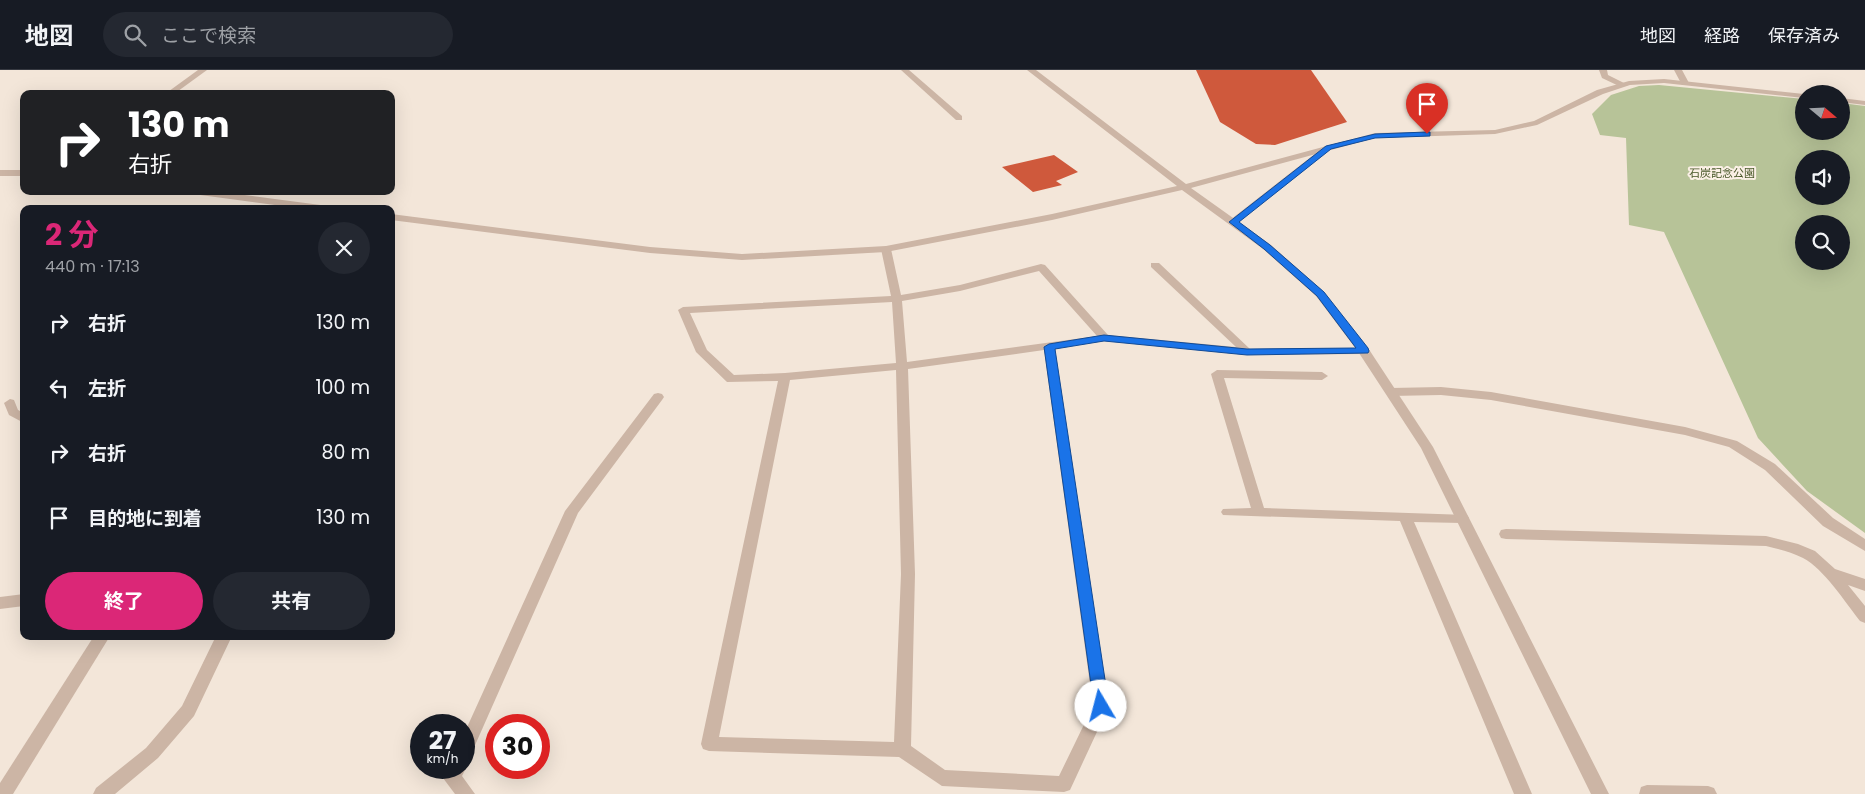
<!DOCTYPE html>
<html lang="ja">
<meta charset="utf-8">
<style>
:root{--surface:#171b24;--page:#242831;--text:#f1f3f6;--muted:#9ea1a6;--line:#363941;--accent:#db2777}
body{margin:0;font-family:Poppins,"Noto Sans JP",sans-serif;background:var(--page);color:var(--text);height:100vh;display:flex;flex-direction:column;font-size:19px;white-space:nowrap}
*{box-sizing:border-box;margin:0}
p{font-size:16px;color:var(--muted)}
.icon{flex:none;width:28px;height:28px;fill:none;stroke:currentColor;stroke-width:2;stroke-linecap:round;stroke-linejoin:round}
.map{position:relative;flex:1;overflow:hidden}
.details{position:absolute;left:20px;top:135px;width:375px;height:435px;display:flex;flex-direction:column;background:var(--surface);border-radius:10px;box-shadow:0 5px 20px #0002}
.details>*{flex:none}
.guide{position:absolute;left:20px;top:20px;width:375px;height:105px;border-radius:10px;box-shadow:0 5px 20px #0002;background:#202124;color:#fff;overflow:hidden}
.needle{width:32px;rotate:109deg}
.controls{position:absolute;left:1795px;top:15px;display:grid;gap:10px}
.controls a{display:grid;place-items:center;width:55px;height:55px;border-radius:50%;background:var(--surface);box-shadow:0 5px 20px #0002;font-size:25px}
.speed{position:absolute;left:410px;top:644px;display:flex;gap:10px;font-size:25px;font-weight:700;text-align:center}
.speed>*{display:grid;place-content:center;width:65px;height:65px;border-radius:50%;background:var(--surface);box-shadow:0 5px 20px #0002;line-height:1}
.speed small{font-size:12px;font-weight:400}
.speed .limit{border:8px solid #d22;background:#fff;color:#111}
.pin{position:absolute;display:grid;place-items:center;width:42px;height:42px;color:#fff;margin:-51px -21px;border-radius:50% 50% 50% 0;rotate:-45deg;box-shadow:0 0 5px #0007}
.pin .icon{rotate:45deg}
.me{position:absolute;width:55px;margin:-28px;rotate:352deg;stroke-linejoin:round;filter:drop-shadow(0 0 4px #0008)}
.turn{display:flex;align-items:center;gap:18px;height:105px;padding:0 25px;font-size:22px}
.turn .icon{width:65px;height:65px;stroke-width:2.5}
.turn b{display:block;font-size:35px;line-height:42px}
.round{display:grid;place-items:center;flex:none;width:52px;height:52px;border-radius:26px;background:var(--page)}
.headline{display:flex;align-items:center;justify-content:space-between;height:85px;padding:0 25px}
h1{font-size:30px;font-weight:700;line-height:38px;color:var(--accent)}
.primary-button{display:flex;gap:10px;margin-top:auto;padding:10px 25px}
.primary-button a{flex:1;height:58px;border-radius:30px;background:var(--accent);color:#fff;font-size:20px;font-weight:700;line-height:58px;text-align:center}
.primary-button a+a{background:var(--page);color:var(--text)}
ul{padding:0;list-style:none}
li{display:flex;align-items:center;gap:15px;height:65px;padding:0 25px}
li div{flex:1}
li b{display:block;font-size:19px}
li em{font-style:normal}
header{display:flex;align-items:center;gap:30px;box-sizing:border-box;height:70px;padding:0 25px;background:var(--surface);border-bottom:1px solid var(--line)}
header strong{font-size:24px}
nav{display:flex;gap:28px;margin-inline-start:auto;font-size:18px}
.search{width:350px;height:45px;background:var(--page);display:flex;align-items:center;gap:12px;box-sizing:border-box;padding:0 18px;border-radius:28px;color:var(--muted);font-size:19px}
.map>svg:first-child{display:block}
</style>
<header>
<strong>地図</strong>
<div class="search"><svg class="icon" aria-label="search" viewBox="0 0 24 24"><circle cx="10" cy="10" r="6"/><path d="M15 15l6 6"/></svg>ここで検索</div>
<nav><a>地図</a><a>経路</a><a>保存済み</a></nav>
</header>
<div class="map">
<svg width="1865" height="724" viewBox="0 0 1865 724">
<rect width="100%" height="100%" fill="#f3e6d9"/>
<path fill="#b7c398" fill-rule="evenodd" d="M1659 15 1804 29V61H1841V33L1865 36V463L1807 421 1758 368 1664 162 1629 155 1626 68 1600 65 1592 44 1611 25 1639 16ZM1804 89H1841V126H1804ZM1804 154H1841V191H1804Z"/>
<g fill="#cf593c">
<path d="M1196 0H1311L1347 52 1275 75 1256 74 1220 52Z"/>
<path d="M1054 85 1078 102 1056 111 1062 115 1033 122 1002 97Z"/>
</g>
<g fill="none" stroke-linecap="round" stroke-linejoin="round">
<g fill="#ccb5a5" fill-rule="evenodd">
<path d="M901 0H909L962 46V50H956Z"/>
<path d="M1599 0H1607L1608 5 1628 15 1621 17 1602 8Z"/>
<path d="M1674 0H1682L1689 13 1688 15H1682Z"/>
<path d="M1325 76 1332 78 1236 154H1230V150Z"/>
<path d="M886 176 891 179 901 225 960 215 1041 194 1045 195 1108 265 1236 277 1151 197V193H1159L1250 279 1364 278 1370 281 1364 284 1247 285 1105 271 1055 278 1109 636 1070 720 1064 722 942 716 899 687 709 681 703 679 701 674 778 311 727 312 696 282 678 240 683 237 891 226 881 179ZM1039 201 1097 266 907 292 902 231 960 221ZM892 232 896 293 785 303 734 305 707 280 690 243ZM1044 280 1093 636 1059 706 945 700 911 676 915 504 908 299ZM896 300 901 504 894 672 719 667 790 310Z"/>
<path d="M1217 300 1322 302 1328 306 1322 310 1224 308 1264 438 1467 445 1469 448 1467 451 1462 453 1414 452 1532 724H1514L1400 451 1223 445 1221 442 1223 439 1251 438 1211 304Z"/>
<path d="M1441 317 1491 322 1685 357 1737 371 1775 394 1833 448 1865 469V481L1823 456 1765 400 1729 377 1685 365 1491 330 1441 325 1391 326 1385 322 1391 318Z"/>
<path d="M658 323 662 324 664 327 662 330 578 443 472 682 470 687 464 689V664L565 441 654 324Z"/>
<path d="M10 329 14 330 18 340 24 343V353L9 345 4 333Z"/>
<path d="M1506 459 1766 466 1798 474 1815 481 1835 499 1865 509V521L1848 515 1865 536V553L1860 551C1845 532 1824 499 1803 488 1791 482 1778 479 1766 476L1506 469 1501 468 1499 464 1501 460Z"/>
<path d="M24 524V536L0 539V527Z"/>
<path d="M94 566H110L13 724H0V713Z"/>
<path d="M216 566H232L194 646 158 688 115 724H93L96 718 146 678 182 636Z"/>
<path d="M464 694 466 698 462 706 475 724H455L443 708 448 698H464Z"/>
<path d="M1647 715 1708 716 1714 718 1717 724H1639L1641 717Z"/>
</g>
<g fill="#ccb5a5" fill-rule="evenodd">
<path d="M198 0H207L174 24H165Z"/>
<path d="M1027 0H1036L1186 114 1375 63 1495 60 1534 51 1597 20 1629 11 1664 9 1804 24V28L1664 13 1630 15 1603 24 1537 55 1495 64 1375 68 1191 118 1271 175 1324 222 1370 281 1433 377 1609 724H1591L1421 378 1359 283 1316 226 1263 179 1182 120 1052 150 886 182 742 190 650 183 391 150V144L650 177 742 184 886 176 1052 144 1177 116Z"/>
<path d="M1841 28 1865 31V35L1841 32Z"/>
<rect x="0" y="100" width="24" height="6"/>
<path d="M189 121H215L328 136 333 139H305L193 124Z"/>
</g>
</g>
<path fill="#1a73e8" stroke="#114b97" d="M1427 62H1430V66L1375 68 1331 79 1239 152 1270 175 1324 222 1368 278 1369 281 1368 283 1247 285 1104 271 1055 279 1109 636 1107 640 1101 642 1096 640 1094 636 1044 277 1049 274 1104 265 1247 279 1356 278 1317 226 1264 179 1229 152 1326 76 1375 64Z"/>
<g text-anchor="middle" dominant-baseline="central" stroke-width="4" stroke-linejoin="round" paint-order="stroke">
<g font-size="11" fill="#485728" stroke="#fbf0e6">
<text x="1722" y="103">石炭記念公園</text>
</g>
</g>
</svg>
<div class="controls">
<a><svg class="needle" viewBox="-14 -14 28 28"><path d="M0-13l5 13h-10z" fill="#e53935"/><path d="M0 13l5-13h-10z" fill="#9ea1a6"/></svg></a>
<a><svg class="icon" aria-label="sound" viewBox="0 0 24 24"><path d="M4 9h4l5-4v14l-5-4H4zM17 9q2 3 0 6"/></svg></a>
<a><svg class="icon" aria-label="search" viewBox="0 0 24 24"><circle cx="10" cy="10" r="6"/><path d="M15 15l6 6"/></svg></a>
</div>
<div class="speed"><div>27<small>km/h</small></div><div class="limit">30</div></div>
<div class="pin" style="left:1427px;top:64px;background:#d93025"><svg class="icon" aria-label="arrive" viewBox="0 0 24 24"><path d="M6 21V4h12l-3 4 3 4H6"/></svg></div>
<svg class="me" style="left:1101px;top:636px" viewBox="-20 -20 40 40"><circle r="19" fill="#fff"/><path d="M0-13L10 11 0 6-10 11z" fill="#1a73e8"/></svg>
<div class="guide">
<div class="turn"><svg class="icon" aria-label="right" viewBox="0 0 24 24"><path d="M7 20v-9h11M14 6l5 5-5 5"/></svg><div><b>130 m</b>右折</div></div>
</div>
<section class="details">
<div class="headline"><div><h1>2 分</h1><p>440 m · 17:13</p></div><a class="round"><svg class="icon" aria-label="close" viewBox="0 0 24 24"><path d="M6 6l12 12M18 6L6 18"/></svg></a></div>
<ul>
<li><svg class="icon" aria-label="right" viewBox="0 0 24 24"><path d="M7 20v-9h11M14 6l5 5-5 5"/></svg><div><b>右折</b></div><em>130 m</em></li>
<li><svg class="icon" aria-label="left" viewBox="0 0 24 24"><path d="M17 20v-9H6M10 6l-5 5 5 5"/></svg><div><b>左折</b></div><em>100 m</em></li>
<li><svg class="icon" aria-label="right" viewBox="0 0 24 24"><path d="M7 20v-9h11M14 6l5 5-5 5"/></svg><div><b>右折</b></div><em>80 m</em></li>
<li><svg class="icon" aria-label="arrive" viewBox="0 0 24 24"><path d="M6 21V4h12l-3 4 3 4H6"/></svg><div><b>目的地に到着</b></div><em>130 m</em></li>
</ul>
<div class="primary-button"><a>終了</a><a>共有</a></div>
</section>
</div>
